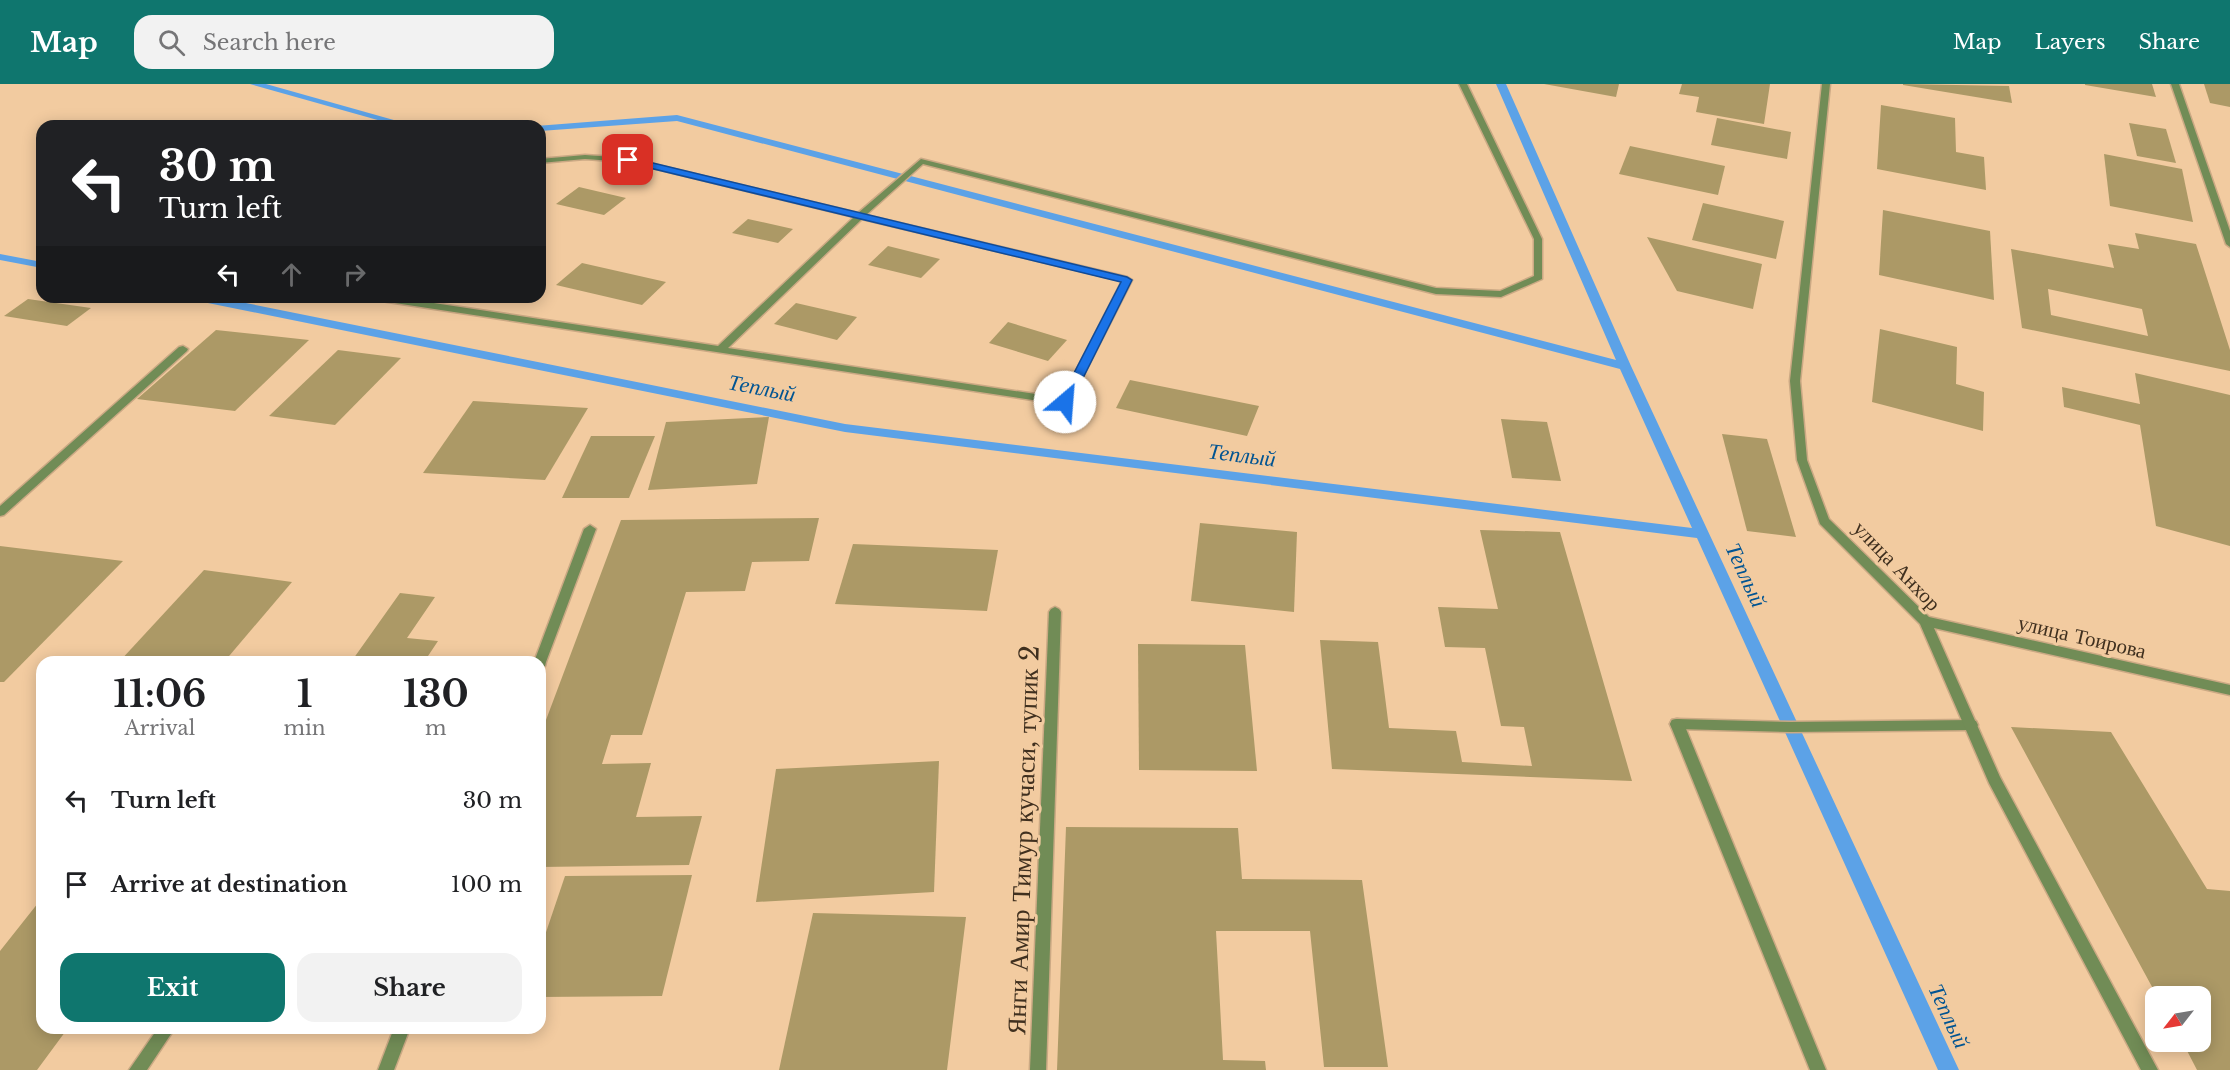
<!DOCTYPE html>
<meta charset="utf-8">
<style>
:root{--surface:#fff;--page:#f2f2f2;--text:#202124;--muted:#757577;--accent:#0f766e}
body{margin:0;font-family:"Libre Baskerville",serif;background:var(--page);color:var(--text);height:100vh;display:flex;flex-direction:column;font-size:22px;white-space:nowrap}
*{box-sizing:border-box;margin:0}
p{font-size:20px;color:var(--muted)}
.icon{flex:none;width:33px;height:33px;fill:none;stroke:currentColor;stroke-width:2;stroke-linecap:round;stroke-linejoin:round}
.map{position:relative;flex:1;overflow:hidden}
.panel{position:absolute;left:36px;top:572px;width:510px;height:378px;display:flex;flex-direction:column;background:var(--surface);border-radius:18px;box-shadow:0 3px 15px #0003}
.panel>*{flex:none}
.guide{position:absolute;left:36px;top:36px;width:510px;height:183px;border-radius:18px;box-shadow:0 3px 15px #0003;background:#202124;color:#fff;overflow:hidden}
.needle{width:39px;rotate:239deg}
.tools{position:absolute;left:2145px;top:902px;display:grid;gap:12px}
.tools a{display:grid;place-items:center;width:66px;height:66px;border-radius:12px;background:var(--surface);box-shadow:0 3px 15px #0003;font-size:30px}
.pin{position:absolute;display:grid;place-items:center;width:51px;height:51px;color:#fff;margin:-26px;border-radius:12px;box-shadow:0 3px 9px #0006}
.me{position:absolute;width:66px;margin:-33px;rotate:27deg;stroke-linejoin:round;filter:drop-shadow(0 0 4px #0008)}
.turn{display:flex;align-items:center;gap:21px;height:126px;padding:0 24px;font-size:27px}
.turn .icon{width:78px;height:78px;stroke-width:2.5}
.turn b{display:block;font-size:42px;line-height:51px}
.lanes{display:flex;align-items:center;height:57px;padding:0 24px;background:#0003;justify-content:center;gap:30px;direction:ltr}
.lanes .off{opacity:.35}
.eta{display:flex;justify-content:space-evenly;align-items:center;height:102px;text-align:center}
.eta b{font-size:36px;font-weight:800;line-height:42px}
.primary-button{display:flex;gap:12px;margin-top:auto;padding:12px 24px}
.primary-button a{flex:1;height:69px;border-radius:18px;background:var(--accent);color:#fff;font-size:24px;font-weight:800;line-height:69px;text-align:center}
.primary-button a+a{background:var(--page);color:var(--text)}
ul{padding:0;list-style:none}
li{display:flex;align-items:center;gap:18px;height:84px;padding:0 24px}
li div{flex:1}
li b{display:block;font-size:22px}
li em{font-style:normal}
header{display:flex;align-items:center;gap:36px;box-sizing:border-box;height:84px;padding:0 30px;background:var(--accent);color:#fff}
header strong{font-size:28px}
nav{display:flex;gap:33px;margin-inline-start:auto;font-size:21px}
.search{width:420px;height:54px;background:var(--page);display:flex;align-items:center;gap:15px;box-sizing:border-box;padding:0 21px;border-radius:18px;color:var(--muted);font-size:22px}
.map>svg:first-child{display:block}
</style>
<header>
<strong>Map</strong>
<div class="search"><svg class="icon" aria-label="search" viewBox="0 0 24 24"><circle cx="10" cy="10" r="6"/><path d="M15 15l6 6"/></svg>Search here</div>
<nav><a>Map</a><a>Layers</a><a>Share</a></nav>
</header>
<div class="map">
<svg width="2230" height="986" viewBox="0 0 2230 986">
<rect width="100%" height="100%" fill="#f2cba0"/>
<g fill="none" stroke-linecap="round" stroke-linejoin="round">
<g fill="#5ca2e7" fill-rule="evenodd">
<path d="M250 0H266L415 42H399Z"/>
<path d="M1496 0H1506L1631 282 1959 986H1938L1697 454 845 348 198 217 192 213H216L845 340 1692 444 1620 285 677 37 540 47V42H536L677 31 1616 276Z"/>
<path d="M0 170 42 178V184L0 176Z"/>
</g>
</g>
<g fill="#ac9966" fill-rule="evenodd">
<path d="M1544 0H1619L1616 13Z"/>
<path d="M1682 0H1770L1764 40 1696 28 1699 13 1679 10Z"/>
<path d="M1903 0 2009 2 2012 19 1903 1Z"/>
<path d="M2085 0H2152L2156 13 2085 1Z"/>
<path d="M2204 0H2230V23L2210 19Z"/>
<path d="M1881 21 1955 34 1956 68 1984 73 1986 106 1877 85Z"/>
<path d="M1717 34 1791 48 1787 75 1711 61Z"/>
<path d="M2129 39 2166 45 2176 79 2137 72Z"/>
<path d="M1630 62 1725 82 1718 111 1619 90Z"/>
<path d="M2104 70 2182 85 2193 138 2110 122Z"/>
<path d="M579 103 626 114 604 131 556 120Z"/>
<path d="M1703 119 1784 137 1776 175 1692 156Z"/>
<path d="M1883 126 1990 147 1994 216 1879 191Z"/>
<path d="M748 135 793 145 778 159 732 149Z"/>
<path d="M2135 149 2196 160 2230 266V287L2022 244 2011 165 2114 184 2108 160 2139 165ZM2048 205 2142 225 2148 252 2051 231Z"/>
<path d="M1647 153 1762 180 1753 225 1677 207Z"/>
<path d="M888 162 940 175 921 194 868 181Z"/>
<path d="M582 179 666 198 642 221 556 201Z"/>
<path d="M28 215 91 224 67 242 4 232Z"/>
<path d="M796 219 857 233 837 256 774 240Z"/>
<path d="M1008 238 1067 256 1048 277 989 259Z"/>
<path d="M1880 245 1957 263 1956 300 1984 308 1983 347 1872 318Z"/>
<path d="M216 246 309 256 235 327 137 315Z"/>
<path d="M338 266 401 274 335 341 269 332Z"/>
<path d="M2135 289 2230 311V462L2156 442 2140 341 2064 323 2062 303 2140 320Z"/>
<path d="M1130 296 1259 322 1247 352 1116 324Z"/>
<path d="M473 317 588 324 545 396 423 389Z"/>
<path d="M769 333 757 400 648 406 666 338Z"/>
<path d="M1501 335 1547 338 1561 397 1512 394Z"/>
<path d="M1722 350 1767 355 1796 453 1747 447Z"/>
<path d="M591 352H655L629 414H562Z"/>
<path d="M819 434 809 477 752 478 745 507 686 508 642 651H611L602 680 651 679 636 733 702 732 689 781 540 783V652L621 436Z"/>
<path d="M1200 439 1297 448 1294 528 1191 517Z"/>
<path d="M1480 446 1560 448 1632 697 1332 685 1320 556 1378 558 1389 644 1456 647 1462 678 1532 682 1524 643 1501 642 1485 564 1445 563 1438 523 1498 525Z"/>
<path d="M853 460 998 466 987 527 835 520Z"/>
<path d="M0 462 123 477 4 598H0Z"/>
<path d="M204 486 292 498 224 578H119Z"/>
<path d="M400 509 435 513 407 554 438 557 424 578H351Z"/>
<path d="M1138 560 1245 561 1257 687 1139 686Z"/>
<path d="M2011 643 2111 648 2207 805 2230 807V986H2197L2182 957H2200V912H2157Z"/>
<path d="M939 677 934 808 756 818 776 685Z"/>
<path d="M1066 743 1238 744 1242 795 1362 796 1388 983H1324L1310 847H1216L1223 976 1265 977 1266 986H1057Z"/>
<path d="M692 791 662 912 540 913V866L565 792Z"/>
<path d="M42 814V944H68L37 986H0V867Z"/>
<path d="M813 829 966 833 947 986H779Z"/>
</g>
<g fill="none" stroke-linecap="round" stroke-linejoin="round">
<defs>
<g id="lane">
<path d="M1459 0H1467L1542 155V195L1501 213 1436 210 923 80 866 131 1127 193 1132 196 1070 318 1065 321 375 216 370 213H394L718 262 854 133 628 78 585 75 540 79V75L585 71 628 74 858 129 921 75 1436 204 1500 207 1534 192V155ZM862 135 1122 197 1062 314 728 264Z"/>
<path d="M1677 635 1791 638 1971 636 1976 637 1978 641 1976 645 1971 646 1791 648 1677 645 1672 644 1670 640 1672 636Z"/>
</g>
<g id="street">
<path d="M1822 0H1830L1800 297 1807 376 1829 435 1929 533 2230 601V611L1934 544 2000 693 2158 986H2141L1989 699 1920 540 1820 440 1797 376 1790 297Z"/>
<path d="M2171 0H2179L2230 147V163L2226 160Z"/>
<path d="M183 262 188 265 187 267 4 431 0 432V422L179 263Z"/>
<path d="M590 441 596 445 546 578 545 582 540 583V578H534L584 445Z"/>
<path d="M1055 523 1059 525 1061 528 1046 986H1030L1049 528 1051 525Z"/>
<path d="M1677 635 1682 636 1684 640 1826 986H1810L1670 640 1672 636Z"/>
<path d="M158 944H175L147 986H129Z"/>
<path d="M394 944H410L394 986H378Z"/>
</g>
</defs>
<use href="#lane" stroke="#cba984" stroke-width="3"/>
<use href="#street" stroke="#cba984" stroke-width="3"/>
<use href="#lane" fill="#718c56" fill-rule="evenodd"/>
<use href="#street" fill="#718c56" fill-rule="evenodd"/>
</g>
<path fill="#1a73e8" stroke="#114b97" stroke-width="1.5" d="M628 73 1127 193 1132 196 1071 318 1065 322 1059 318 1121 198 625 78 624 76Z"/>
<g text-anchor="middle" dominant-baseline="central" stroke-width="6" stroke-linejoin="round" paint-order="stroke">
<g font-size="21" fill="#40301f" stroke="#f2cba0">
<text transform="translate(1897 482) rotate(46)">улица Анхор</text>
<text transform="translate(2082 553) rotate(13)">улица Тоирова</text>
</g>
<g font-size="22" font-style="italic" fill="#015492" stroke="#f2cba0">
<text transform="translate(762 304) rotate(11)">Теплый</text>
<text transform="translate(1242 371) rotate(7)">Теплый</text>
<text transform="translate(1746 491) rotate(65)">Теплый</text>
<text transform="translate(1949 932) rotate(65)">Теплый</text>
</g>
<g font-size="26" fill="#40301f" stroke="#f2cba0">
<text transform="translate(1023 756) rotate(-88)">Янги Амир Тимур кучаси, тупик 2</text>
</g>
</g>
</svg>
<div class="tools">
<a><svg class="needle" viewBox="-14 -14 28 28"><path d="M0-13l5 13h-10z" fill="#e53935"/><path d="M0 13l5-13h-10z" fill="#757577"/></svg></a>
</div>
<div class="pin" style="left:628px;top:76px;background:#d93025"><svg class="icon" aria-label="arrive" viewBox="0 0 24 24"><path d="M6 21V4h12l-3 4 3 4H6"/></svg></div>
<svg class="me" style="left:1065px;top:318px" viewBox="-20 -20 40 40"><circle r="19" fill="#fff"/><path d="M0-13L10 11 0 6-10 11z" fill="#1a73e8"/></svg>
<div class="guide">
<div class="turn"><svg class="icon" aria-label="left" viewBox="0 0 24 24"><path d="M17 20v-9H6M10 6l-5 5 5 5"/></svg><div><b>30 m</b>Turn left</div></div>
<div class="lanes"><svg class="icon" aria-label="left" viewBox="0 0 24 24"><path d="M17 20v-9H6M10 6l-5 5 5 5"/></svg><svg class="icon off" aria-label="ahead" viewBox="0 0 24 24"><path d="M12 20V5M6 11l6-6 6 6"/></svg><svg class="icon off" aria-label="right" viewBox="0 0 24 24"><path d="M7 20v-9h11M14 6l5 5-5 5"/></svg></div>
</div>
<section class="panel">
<div class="eta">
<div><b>11:06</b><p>Arrival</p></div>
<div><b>1</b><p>min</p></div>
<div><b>130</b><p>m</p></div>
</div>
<ul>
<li><svg class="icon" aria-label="left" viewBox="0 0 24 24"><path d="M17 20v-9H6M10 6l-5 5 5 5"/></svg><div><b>Turn left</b></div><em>30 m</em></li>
<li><svg class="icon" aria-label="arrive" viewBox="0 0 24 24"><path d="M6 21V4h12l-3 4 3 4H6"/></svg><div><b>Arrive at destination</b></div><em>100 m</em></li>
</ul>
<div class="primary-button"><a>Exit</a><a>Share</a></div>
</section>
</div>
